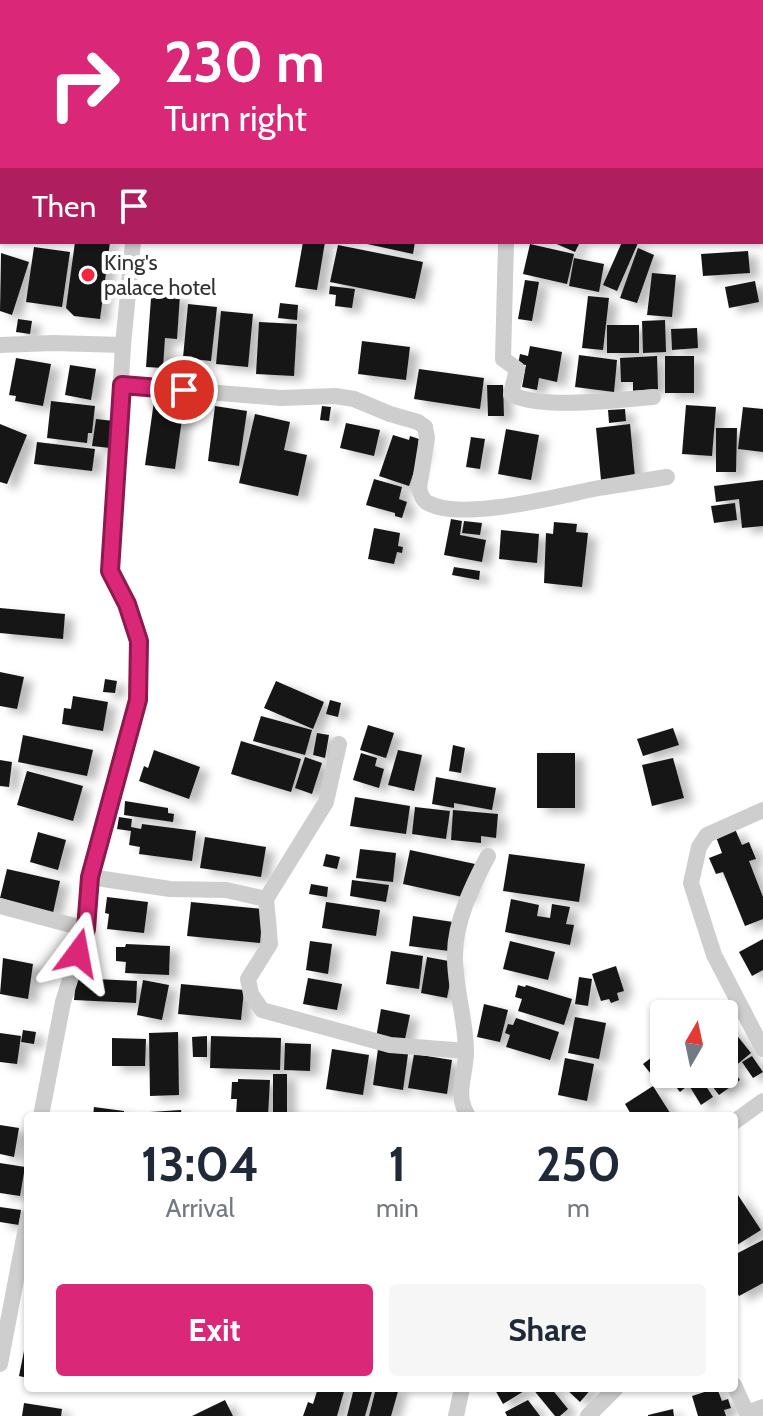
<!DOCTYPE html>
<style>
:root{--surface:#fff;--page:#f6f6f7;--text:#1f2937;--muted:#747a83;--accent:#db2777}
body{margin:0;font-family:Cabin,sans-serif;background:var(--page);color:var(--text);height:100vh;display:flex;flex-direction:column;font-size:30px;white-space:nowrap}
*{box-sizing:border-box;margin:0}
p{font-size:26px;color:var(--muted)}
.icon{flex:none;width:44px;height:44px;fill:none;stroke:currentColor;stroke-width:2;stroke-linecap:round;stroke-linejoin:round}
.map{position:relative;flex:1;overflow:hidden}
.side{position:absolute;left:24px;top:1112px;width:714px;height:280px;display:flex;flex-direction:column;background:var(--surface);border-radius:8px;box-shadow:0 2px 6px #0004}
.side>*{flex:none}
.top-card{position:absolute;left:0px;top:0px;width:764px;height:244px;box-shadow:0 2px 6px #0004;background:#db2777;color:#fff;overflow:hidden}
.needle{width:52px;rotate:9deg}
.controls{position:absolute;left:650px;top:1000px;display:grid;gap:16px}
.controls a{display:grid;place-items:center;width:88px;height:88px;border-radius:8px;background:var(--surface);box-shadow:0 2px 6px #0004;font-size:40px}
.pin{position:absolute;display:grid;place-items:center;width:68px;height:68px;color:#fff;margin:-34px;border:4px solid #fff;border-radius:50%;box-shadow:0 2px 8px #0007}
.me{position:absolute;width:88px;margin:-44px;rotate:13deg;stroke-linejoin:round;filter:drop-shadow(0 0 6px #0008)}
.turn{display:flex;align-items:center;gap:28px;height:168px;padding:0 32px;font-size:36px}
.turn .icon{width:104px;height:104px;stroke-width:2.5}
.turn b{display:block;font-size:56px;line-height:68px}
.then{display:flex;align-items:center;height:76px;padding:0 32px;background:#0003;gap:16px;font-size:30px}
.eta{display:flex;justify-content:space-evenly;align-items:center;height:136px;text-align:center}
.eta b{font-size:48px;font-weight:700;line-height:56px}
.button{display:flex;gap:16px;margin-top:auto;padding:16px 32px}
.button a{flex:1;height:92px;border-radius:8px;background:var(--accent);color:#fff;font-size:32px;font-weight:700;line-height:92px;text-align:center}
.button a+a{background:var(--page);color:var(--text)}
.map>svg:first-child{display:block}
</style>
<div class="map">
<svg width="763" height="1416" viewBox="0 0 763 1416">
<defs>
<filter id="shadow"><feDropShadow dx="9" dy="5" stdDeviation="4" flood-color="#0004"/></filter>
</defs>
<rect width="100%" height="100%" fill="#fff"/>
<g fill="#181818" filter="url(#shadow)">
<path d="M75 242H110L100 319 74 316 66 308Z"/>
<path d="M303 242H325L317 290 295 287Z"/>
<path d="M358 242H415L413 254Z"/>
<path d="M552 242H580L575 252Z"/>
<path d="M622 242 638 243 617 291 603 285Z"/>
<path d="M530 244 574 254 567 284 523 274Z"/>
<path d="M338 245 423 262 415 299 330 282Z"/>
<path d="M34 247 70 252 62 307 26 302Z"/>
<path d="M638 248 654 255 637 303 620 298Z"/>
<path d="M748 251 750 273 703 276 701 254Z"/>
<path d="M1 253 29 262 12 315 0 311Z"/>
<path d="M574 258 604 264 599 292 569 286Z"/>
<path d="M652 273 676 275 672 317 647 315Z"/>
<path d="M525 280 539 282 532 321 518 319Z"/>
<path d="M755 281 759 302 729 308 725 287Z"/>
<path d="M330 286 355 289 352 308 335 306 336 295 329 294Z"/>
<path d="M158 294 180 295 177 339 165 338 163 368 146 367 151 298H158Z"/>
<path d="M588 296 609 298 603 350 582 348Z"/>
<path d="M280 303 298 305 297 320 278 318Z"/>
<path d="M188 304 217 307 211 361 183 358Z"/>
<path d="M221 311 253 314 248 367 216 364Z"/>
<path d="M18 319 32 321 30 334 16 332Z"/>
<path d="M665 320 666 352 643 353 642 321Z"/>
<path d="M259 322 297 324 294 376 256 374Z"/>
<rect x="607" y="325" width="32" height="28"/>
<path d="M697 328 698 348 672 350 671 329Z"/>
<path d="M362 341 410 347 406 380 358 374Z"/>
<path d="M530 346 562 352 557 382 539 378 537 390 522 387 526 365 518 364 520 354 528 356Z"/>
<path d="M579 355 617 360 614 392 575 387Z"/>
<path d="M657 356 658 389 633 391V382H621L620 358Z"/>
<rect x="665" y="356" width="29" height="37"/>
<path d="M16 358 51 364 43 406 15 401 16 396 9 395Z"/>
<path d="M70 365 96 369 91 400 65 395Z"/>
<path d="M419 369 484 378 480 409 414 399Z"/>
<path d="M487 385H503L504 416H488Z"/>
<path d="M51 401 95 406 92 433H88L87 443 47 438Z"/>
<path d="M154 401 184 405 175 469 145 465Z"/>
<path d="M686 405 716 407 712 456 682 454Z"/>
<path d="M215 406 247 411 239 466 208 461Z"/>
<path d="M322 406 331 407 329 421 320 420Z"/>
<path d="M743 407 763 409V452L738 449Z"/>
<path d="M625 409 626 421 609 423 608 410Z"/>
<path d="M255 414 290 422 284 450 307 455 298 496 239 483Z"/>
<path d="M96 419 114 421 110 448 92 446Z"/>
<path d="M346 423 380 430 374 456 340 448Z"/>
<path d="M0 424 27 435 7 484 0 482Z"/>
<path d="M630 424 635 477 601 480 596 428Z"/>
<path d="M716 428H737L736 472H716Z"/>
<path d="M506 429 539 435 531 480 498 474Z"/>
<path d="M393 435 409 440 410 436 419 439 418 443 423 445 409 486 379 476Z"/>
<path d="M471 437 485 439 480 469 466 467Z"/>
<path d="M37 442 95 449 92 471 34 464Z"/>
<path d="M374 479 402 487 399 499 407 502 402 518 395 516V513L366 505Z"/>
<path d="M763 480V526L742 528 739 499 716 502 714 486Z"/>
<path d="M735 503 737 520 714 523 711 506Z"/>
<path d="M451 519 462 521 460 535 486 540 482 562 444 555Z"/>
<path d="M464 521 482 523 480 535 462 533Z"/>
<path d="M554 522 577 524 576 532 588 533 582 587 544 583 546 533 553 534Z"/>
<path d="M374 528 400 533 398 546 403 547 402 553 397 552 394 564 368 559Z"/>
<path d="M501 530 539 534 537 563 499 559Z"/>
<path d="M454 567 480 571 479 580 452 575Z"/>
<path d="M0 608 65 614 63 639 0 633Z"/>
<path d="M0 672 24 677 17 709 0 706Z"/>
<path d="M105 679 117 681 115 693 103 692Z"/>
<path d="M276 681 324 702 313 729 264 708Z"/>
<path d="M73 696 108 702 103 731 62 724 64 708 71 709Z"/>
<path d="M330 700 341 703 338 717 326 714Z"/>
<path d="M261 716 312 730 305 755 253 741Z"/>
<path d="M368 725 394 733 386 758 360 750Z"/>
<path d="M673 728 679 745 643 756 637 739Z"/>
<path d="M317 733 329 735 325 758 313 755Z"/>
<path d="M23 735 93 750 87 776 18 762Z"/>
<path d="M241 741 301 759 291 792 231 774Z"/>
<path d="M453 745 465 748 461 773 449 771Z"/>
<path d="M154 750 200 767 189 799 139 781 144 766 148 768Z"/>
<path d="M398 750 422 755 414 791 388 785Z"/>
<path d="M361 753 377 758 375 766 384 769 379 788 353 780Z"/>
<rect x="537" y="753" width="38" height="55"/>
<path d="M305 757 322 763 312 794 295 788Z"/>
<path d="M673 758 684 798 652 806 642 765Z"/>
<path d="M0 760 12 762 9 787 0 786Z"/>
<path d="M27 771 83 786 73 821 17 805Z"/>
<path d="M436 777 496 788 492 810 454 803V808L432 804Z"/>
<path d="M355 797 410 806 406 834 350 826Z"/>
<path d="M125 801 168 808V813L174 814 173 822 124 815Z"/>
<path d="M415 807 450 811 446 839 412 834Z"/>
<path d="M453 810 498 814 496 838 481 836V843L451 840Z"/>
<path d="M119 817 132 819 131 827 141 829 142 824 196 831 192 861 139 854 140 847 129 845 131 831 117 829Z"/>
<path d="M735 829 742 845 749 842 756 859 749 861 763 897V919L745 926 723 872 716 874 709 858 722 853 716 837Z"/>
<path d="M38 832 66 840 58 870 30 862Z"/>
<path d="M205 837 266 847 261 877 200 868Z"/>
<path d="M360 849 396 853 393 882 356 878Z"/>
<path d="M410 850 475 864 467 898 403 884Z"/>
<path d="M326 854 340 857 337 869 323 866Z"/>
<path d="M509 854 585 864 579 902 503 891Z"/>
<path d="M7 869 60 881 53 913 0 898Z"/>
<path d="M352 880 389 885 386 902 350 896Z"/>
<path d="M311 884 328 887 327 897 309 894Z"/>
<path d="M107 897 148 902 144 933 107 929 109 914 105 913Z"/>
<path d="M511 899 539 905 537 916 550 918 552 904 570 907 566 924 574 925 570 945 505 932Z"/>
<path d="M191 902 263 909 260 943 187 936Z"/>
<path d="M326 902 380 910 376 936 322 928Z"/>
<path d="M413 916 453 922 449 951 409 946Z"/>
<path d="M763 939V970L752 976 739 952Z"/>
<path d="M310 941 332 944 328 974 306 970Z"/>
<path d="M510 941 555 952 548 980 503 969Z"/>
<path d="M126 944 170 946 169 975 125 973 126 962 116 961V947H125Z"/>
<path d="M391 951 423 956 419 989 386 984Z"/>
<path d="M427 957 454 962 447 998 421 993Z"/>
<path d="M3 958 33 964 28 999 0 994Z"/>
<path d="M616 966 624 991 617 993 619 1000 611 1003 609 999 601 1001 592 974Z"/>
<path d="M579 977 592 979 588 1006 575 1004Z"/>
<path d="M76 978 137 981 136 1003 74 1000Z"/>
<path d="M308 978 342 984 337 1010 303 1004Z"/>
<path d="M143 980 169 985 162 1020 137 1015Z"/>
<path d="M181 984 244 990 241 1020 178 1014Z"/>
<path d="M518 985 525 987 526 985 572 999 564 1025 518 1011 522 999 515 997Z"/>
<path d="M484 1004 508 1010 500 1042 477 1037Z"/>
<path d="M381 1009 410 1015 404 1044 376 1038Z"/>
<path d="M575 1017 606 1023 599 1059 568 1053Z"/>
<path d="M516 1018 559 1032 550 1060 506 1047 510 1035 505 1033 508 1024 513 1025Z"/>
<path d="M731 1028 751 1053 734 1067 724 1055V1033Z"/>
<path d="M23 1030 36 1032 34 1044 21 1042Z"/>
<path d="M178 1032 179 1095 150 1096 149 1033Z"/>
<path d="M0 1033 21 1036 17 1064 0 1062Z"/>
<path d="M207 1036V1057H193L192 1037Z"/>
<path d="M211 1036 281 1038 280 1070 210 1068Z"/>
<path d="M112 1038 146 1039 145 1066H112Z"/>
<path d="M285 1043 311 1044 310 1071 284 1070Z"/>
<path d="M332 1049 369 1055 363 1095 326 1089Z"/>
<path d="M378 1049 408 1054 403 1090 373 1085Z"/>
<path d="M660 1051 664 1056V1074H669L658 1083 643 1064Z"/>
<path d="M414 1054 452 1060 447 1094 408 1088Z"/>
<path d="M752 1056 763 1072 753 1078 742 1062Z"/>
<path d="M565 1058 594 1064 587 1101 558 1095Z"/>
<path d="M724 1058 740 1080 719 1095 703 1074H724Z"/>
<rect x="273" y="1074" width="14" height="42"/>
<path d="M680 1074H698L699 1076 680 1092 672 1082Z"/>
<path d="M238 1079 270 1080 268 1116 236 1115 237 1099H231L232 1082H238Z"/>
<path d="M702 1080 713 1097 701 1105 690 1087Z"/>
<path d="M653 1086 672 1116H632L625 1104Z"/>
<path d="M94 1107 124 1111V1116H93Z"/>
<path d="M181 1110 182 1116H151L150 1112Z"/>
<path d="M0 1125 19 1128 14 1157 0 1154Z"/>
<path d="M0 1163 25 1167 20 1196 0 1193Z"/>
<path d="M734 1189 761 1230 737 1245 734 1240Z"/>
<path d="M0 1207 21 1210 19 1225 0 1222Z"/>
<path d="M763 1240V1283L739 1296 734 1287V1265L737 1264 734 1255Z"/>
<path d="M25 1346H28V1378L19 1376Z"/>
<path d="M318 1388H345L337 1416H303L308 1402 313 1404Z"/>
<path d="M354 1388H373L365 1416H347Z"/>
<path d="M376 1388H399L391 1416H369Z"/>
<path d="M494 1388H529L503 1404Z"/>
<path d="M532 1388H551L568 1409 560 1416H555Z"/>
<path d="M565 1388H592L580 1402Z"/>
<path d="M717 1388 722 1401 728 1399 731 1408 724 1410 726 1416H698L692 1396Z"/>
<path d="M225 1400 233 1416H192Z"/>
<path d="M528 1400 540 1416H507L505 1412Z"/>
<path d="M24 1403 62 1409 61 1416H22Z"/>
<path d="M673 1409 674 1416H648V1415Z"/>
</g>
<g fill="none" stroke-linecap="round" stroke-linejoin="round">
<g stroke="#cecece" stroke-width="16">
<path d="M284 0 287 2"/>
<path d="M17 2 18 0"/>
<path d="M196 2 197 0"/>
<path d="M687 2 688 0"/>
<path d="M0 23H2"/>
<path d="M0 133 2 132"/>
<path d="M506 242 503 359 517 369 511 394C540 410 618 400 653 397"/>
<path d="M0 345 53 343 123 345"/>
<path d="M122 385 281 398 335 396 354 399 390 414 418 422 425 427 427 438 419 488C420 493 423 501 428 503 462 522 562 495 599 488 622 484 644 481 667 477"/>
<path d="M339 744 326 802 266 899 270 944 248 979 251 994 262 1010 390 1045 466 1051"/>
<path d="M763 810 707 835 699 847 691 883 714 955 763 1049"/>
<path d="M90 877 170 889 226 890 266 899"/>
<path d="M0 906 86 929"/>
<path d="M41 1116 63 1002 86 929 90 877 138 700 139 641 127 604 110 571 123 345 133 242"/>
<path d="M468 1116C454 1094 466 1076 466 1051 466 1019 454 986 455 954 455 921 473 884 488 856"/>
<path d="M734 1122 763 1101"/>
<path d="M0 1364 28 1217"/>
<path d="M734 1385 748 1416"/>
<path d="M747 1413 763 1407"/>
<path d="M456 1416 462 1388"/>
<path d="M588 1416 616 1388"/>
</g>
</g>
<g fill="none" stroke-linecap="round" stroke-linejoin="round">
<defs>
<path id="route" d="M78 953 86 929 90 877 138 700 139 641 127 604 110 571 122 385 184 390"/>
</defs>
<use href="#route" stroke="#8e194d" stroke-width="20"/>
<use href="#route" stroke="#db2777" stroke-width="14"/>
</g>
<circle fill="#f3283e" stroke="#fff" stroke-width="3" cx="88" cy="275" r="8"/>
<g text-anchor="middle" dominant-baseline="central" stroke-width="8" stroke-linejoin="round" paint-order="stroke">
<g font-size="22" fill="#313131" stroke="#fff" text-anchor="start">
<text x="104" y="262">King's<tspan x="104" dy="25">palace hotel</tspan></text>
</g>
</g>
</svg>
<div class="controls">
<a><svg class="needle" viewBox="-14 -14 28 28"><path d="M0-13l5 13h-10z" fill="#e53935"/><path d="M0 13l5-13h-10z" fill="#747a83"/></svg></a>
</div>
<div class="pin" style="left:184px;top:390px;background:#d93025"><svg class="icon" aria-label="arrive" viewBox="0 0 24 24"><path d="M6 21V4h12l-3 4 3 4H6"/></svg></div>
<svg class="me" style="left:78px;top:953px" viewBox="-20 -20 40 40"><path d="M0-17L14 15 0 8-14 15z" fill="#db2777" stroke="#fff" stroke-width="4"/></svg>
<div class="top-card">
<div class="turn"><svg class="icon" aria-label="right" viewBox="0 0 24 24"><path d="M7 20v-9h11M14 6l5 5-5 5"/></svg><div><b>230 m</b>Turn right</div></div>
<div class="then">Then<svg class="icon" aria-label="arrive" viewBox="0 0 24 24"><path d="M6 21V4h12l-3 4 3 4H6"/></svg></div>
</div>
<section class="side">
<div class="eta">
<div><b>13:04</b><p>Arrival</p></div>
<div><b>1</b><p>min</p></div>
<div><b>250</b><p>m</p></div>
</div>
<div class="button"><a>Exit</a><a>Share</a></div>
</section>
</div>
